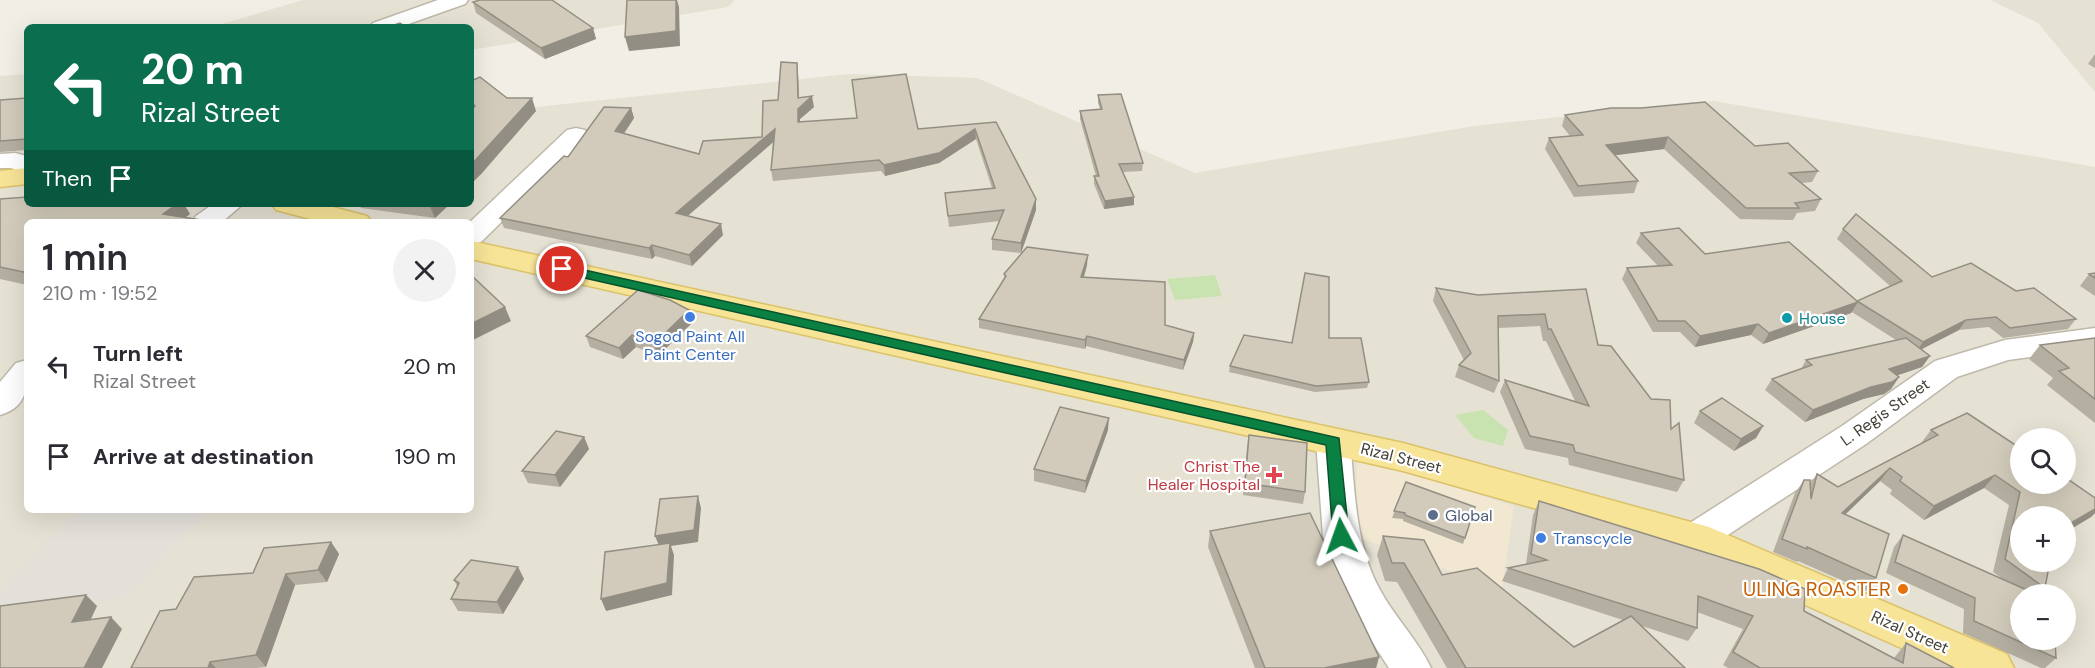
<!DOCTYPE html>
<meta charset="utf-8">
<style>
:root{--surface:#fff;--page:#f2f2f3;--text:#2b2b33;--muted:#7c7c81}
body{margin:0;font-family:"DM Sans",sans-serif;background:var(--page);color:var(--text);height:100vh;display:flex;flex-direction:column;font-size:22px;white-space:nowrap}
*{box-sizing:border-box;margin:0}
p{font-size:20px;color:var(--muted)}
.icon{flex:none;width:33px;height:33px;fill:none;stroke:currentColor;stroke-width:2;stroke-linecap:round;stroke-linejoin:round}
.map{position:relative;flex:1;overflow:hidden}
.panel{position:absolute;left:24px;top:219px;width:450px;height:294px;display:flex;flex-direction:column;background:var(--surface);border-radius:9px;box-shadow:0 6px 24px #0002}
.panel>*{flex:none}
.banner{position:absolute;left:24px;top:24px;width:450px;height:183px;border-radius:9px;box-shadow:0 6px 24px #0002;background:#0b6e4f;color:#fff;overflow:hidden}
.fabs{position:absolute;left:2010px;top:428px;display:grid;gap:12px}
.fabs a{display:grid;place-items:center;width:66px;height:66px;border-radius:50%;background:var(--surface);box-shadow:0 6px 24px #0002;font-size:30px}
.pin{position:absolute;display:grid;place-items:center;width:51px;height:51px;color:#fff;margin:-26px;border:3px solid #fff;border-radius:50%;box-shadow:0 2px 6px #0007}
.me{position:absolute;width:66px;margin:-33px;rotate:356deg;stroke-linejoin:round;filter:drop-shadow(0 0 4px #0008)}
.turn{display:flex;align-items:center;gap:21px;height:126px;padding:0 18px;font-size:27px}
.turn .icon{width:78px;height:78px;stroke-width:2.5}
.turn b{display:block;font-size:42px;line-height:51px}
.then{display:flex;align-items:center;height:57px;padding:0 18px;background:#0003;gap:12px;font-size:22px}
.round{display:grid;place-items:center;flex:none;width:63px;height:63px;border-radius:32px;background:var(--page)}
.overview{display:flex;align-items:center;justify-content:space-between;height:102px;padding:0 18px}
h1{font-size:36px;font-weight:600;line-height:45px}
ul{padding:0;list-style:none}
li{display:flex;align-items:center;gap:18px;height:90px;padding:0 18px}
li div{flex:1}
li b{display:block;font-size:22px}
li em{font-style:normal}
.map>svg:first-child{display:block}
</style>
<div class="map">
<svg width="2095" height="668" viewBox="0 0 2095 668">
<rect width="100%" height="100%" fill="#f1eee5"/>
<g fill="#e5e1d3" fill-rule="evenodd">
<path d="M303 0H735L728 7 471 50V27H212Z"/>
<path d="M1990 0H2095V92L2038 23Z"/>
<path d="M27 74V204H471V114L849 74 977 78 1195 173 1474 126 1714 101 2095 167V668H0V76ZM27 222H471V510H27ZM2020 438H2066V483H2020ZM2020 516H2066V561H2020ZM2020 594H2066V639H2020Z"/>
</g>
<path fill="#f2e7d1" d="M1357 456 1514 506 1502 590 1355 536Z"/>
<path fill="#e3e0da" d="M78 510H209L127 597 0 617V590Z"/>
<g fill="#c8e3b0">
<path d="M1215 275 1222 296 1175 300 1167 279Z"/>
<path d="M1483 410 1508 430 1503 446 1474 438 1455 415Z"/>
</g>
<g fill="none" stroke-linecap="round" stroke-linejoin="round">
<defs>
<g id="minor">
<path d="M438 0H468L465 4 400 27H369L373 23Z"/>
<path d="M576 128 585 130 588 135 585 140 481 242 471 244 470 222 567 130Z"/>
<path d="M15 153 27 156V174L11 168H0V154Z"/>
<path d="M213 204H243L222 222H192L196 216Z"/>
<path d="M2095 328V348L2008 360 1957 377 1866 444 1708 548 1695 552 1682 548 1677 538 1682 528 1842 426 1935 361 2005 340Z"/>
<path d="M27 360C27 385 29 407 0 415V382L16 363Z"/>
<path d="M1333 429 1345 432 1350 441C1355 491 1355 545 1380 590 1395 618 1418 640 1431 668H1389L1350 608 1323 536 1316 441 1321 432Z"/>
</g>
<g id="major">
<path d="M27 168V184L0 187V171Z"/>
<path d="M272 204H321L367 216 372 222H322L276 210Z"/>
<path d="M471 241 1403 443 1709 527 2007 654 2014 668H1946L1685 551 1403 471 471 259Z"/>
</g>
</defs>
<use href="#minor" stroke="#bfb9ab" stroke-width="3"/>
<use href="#major" stroke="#dbc269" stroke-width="3"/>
<use href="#minor" fill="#fff" fill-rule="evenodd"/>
<use href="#major" fill="#f7e497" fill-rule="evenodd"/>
</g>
<g fill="#b5afa1">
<path d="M473 2 593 28 596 39 545 59 476 13Z"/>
<path d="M2095 54V68L2088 64Z"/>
<path d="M797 63 798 73 799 98 814 107 800 119V122L918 129 996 122 1036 210 1021 253 992 250V239L999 221 949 227 945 193 992 188 976 139 939 163 885 176 881 171 773 181 771 170 773 142 688 216 723 235 692 266 655 256 652 259 504 228 500 218 568 157 631 108 634 118 624 134 699 154 762 137 778 100Z"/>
<path d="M471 81 536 111 482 173 471 184Z"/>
<path d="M1098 95 1143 163 1142 171 1123 172 1134 197V205L1104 209 1094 184V176H1096L1080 119V111L1100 109 1098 103Z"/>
<path d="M27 98V150L0 152V100Z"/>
<path d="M1565 115 1755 146 1818 171 1812 182 1801 183 1821 199 1815 211 1797 213 1793 220 1740 219 1664 149 1614 155 1638 181 1634 193 1574 197 1545 149 1549 138 1570 136 1562 126Z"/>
<path d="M0 199 190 214 185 218 27 222V285L0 279Z"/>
<path d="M359 204H450L435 218 361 208Z"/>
<path d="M1843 229 1932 277 2016 291 2076 319 2068 329 2003 338 1989 327 1959 330 1922 349 1930 356 1922 367 1897 375 1899 377 1891 389 1884 394 1863 399 1805 422 1765 390 1772 379 1801 369 1806 360 1896 340 1852 312 1851 313 1763 344 1751 335 1695 347 1680 332H1653L1622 279 1627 268 1658 266 1636 243 1641 233 1857 301 1890 286 1837 239Z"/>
<path d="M1087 265 1084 277 1165 325 1194 333 1193 342 1183 370 1086 346 1085 349 979 328V319L1004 279V274Z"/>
<path d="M2095 273V296L2080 286 2089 274Z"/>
<path d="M1436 288 1478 295 1586 289 1598 345 1671 429 1684 480 1677 492 1569 465 1568 458 1525 449 1500 392 1505 380 1575 401 1546 341H1543L1540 326 1498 328 1499 381 1494 393 1455 377 1459 365 1464 360 1433 301Z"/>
<path d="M693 322 658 356 636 347 623 359 590 347 586 336Z"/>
<path d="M1329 338 1369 382 1367 388 1315 392 1229 372 1230 366 1292 343Z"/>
<path d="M2095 338V423L2047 385 2053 378 2029 359 2040 345Z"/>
<path d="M1700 411 1763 426 1756 438 1734 451 1694 423Z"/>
<path d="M1108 430 1085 493 1034 481V469Z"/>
<path d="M1931 430 2095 498V513L2091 517 2066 532V516H2020L2045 588 2039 594H2020L2056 658 2045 668H2041L1963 633 1964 609 1886 573 1894 547 1903 535 2004 580 1993 572 2009 505 1984 488 1924 520 1890 494 1892 490 1880 481 1845 515 1876 578 1866 591 1798 561 1797 562 1773 552 1795 493 1804 480 1810 484 1817 474 1838 487 1921 443Z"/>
<path d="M1249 435 1305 492 1303 504 1243 495 1247 447Z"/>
<path d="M584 437 589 449 560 487 528 483 522 471Z"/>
<path d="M1406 482 1465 538 1463 544 1403 521V519L1392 518Z"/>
<path d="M1539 501 1804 611 1894 658 1906 643 1954 668H1728L1723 665 1743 629 1697 612V628L1688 641 1642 626 1685 668H1447L1397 582 1385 581 1377 555 1383 536 1442 575 1574 647 1623 620 1502 581 1508 568 1526 564 1533 515Z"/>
<path d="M1210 531 1379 657 1376 668H1255L1208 547Z"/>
<path d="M331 542 339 554 327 582 295 585 266 667 256 668H131L176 609 253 573Z"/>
<path d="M518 567 524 579 503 614 458 611 451 599 457 586 454 580Z"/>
</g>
<g fill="#938e83">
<path d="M676 0H677L679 7 680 46 629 51 625 37Z"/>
<path d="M593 28 596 39 545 59 541 48Z"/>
<path d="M797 63 798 73 799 108 812 96 814 107 800 119V133L798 122Z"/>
<path d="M532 98 536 111 482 173 471 184V165Z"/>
<path d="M631 108 634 118 618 142 615 131Z"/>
<path d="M775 129 777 139 679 223 676 213Z"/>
<path d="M975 129 976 139 939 163 885 176 884 165Z"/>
<path d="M1668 137 1664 149 1602 157 1606 145Z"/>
<path d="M1134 197V205L1104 209 1105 201Z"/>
<path d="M1036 199V210L1021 253V243Z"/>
<path d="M177 204H184L190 214 179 222 163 214Z"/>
<path d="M429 204H450L435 218Z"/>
<path d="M721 224 723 235 692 266 689 255Z"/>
<path d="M652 245 655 256 652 259 649 248Z"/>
<path d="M1088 255 1087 265 1081 287V277Z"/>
<path d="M27 270V278L23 272Z"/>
<path d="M1858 302 1851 313 1763 344 1769 333Z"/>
<path d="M505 307 511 321 471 341V324Z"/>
<path d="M689 310 693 322 658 356 654 344Z"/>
<path d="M1966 320 1959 330 1916 352 1923 342Z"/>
<path d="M1758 324 1751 335 1695 347 1700 336Z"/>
<path d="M1194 333 1193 342 1183 370 1184 360Z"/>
<path d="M632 335 636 347 623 359 619 348Z"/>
<path d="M1087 336 1086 346 1085 349V340Z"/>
<path d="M1930 356 1922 367 1881 381 1889 369Z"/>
<path d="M1899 377 1891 389 1884 394 1863 399 1805 422 1813 410 1871 387Z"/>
<path d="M1109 418 1108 430 1085 493 1086 481Z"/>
<path d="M1763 426 1756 438 1734 451 1741 439Z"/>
<path d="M584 437 589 449 560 487 555 475Z"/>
<path d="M1890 468 1880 481 1833 526 1842 513Z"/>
<path d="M1995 475 1984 488 1924 520 1934 506Z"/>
<path d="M698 496 701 508 698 542 671 546 674 555 672 595 606 611 601 599 660 548 655 536Z"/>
<path d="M2095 509V513L2091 517 2066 532V526Z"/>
<path d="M331 542 339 554 327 582 318 570Z"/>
<path d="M518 567 524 579 503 614 497 602Z"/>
<path d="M286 574 295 585 266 667 256 655Z"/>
<path d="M86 595 97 606 84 634 72 622Z"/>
<path d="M111 617 122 629 102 668H84Z"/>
<path d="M1379 657 1376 668H1324Z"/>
<path d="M210 662 216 668H208Z"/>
</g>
<g fill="#d2cbbb" stroke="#938e83" stroke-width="1.5">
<path d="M480 0H552L593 28 541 48 473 2Z"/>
<path d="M627 0H676V31L625 37Z"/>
<path d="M400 23 406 27H388Z"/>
<path d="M781 62 797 63 798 98 812 96 798 109V122L857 118 852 80 906 74 918 129 996 122 1036 199 1021 243 992 239 1004 210 948 216 945 193 995 188 975 129 939 153 884 165 879 160 771 170 775 129 676 213 721 224 689 255 652 245 649 248 500 218 564 156 568 157 604 107 631 108 615 131 699 154 703 141 762 137 763 101 778 100Z"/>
<path d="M480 77 507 98H532L471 165V110L475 106 471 102V81Z"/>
<path d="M1121 94 1143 163 1119 164 1134 197 1105 201 1094 176H1099L1080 111 1102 109 1098 95Z"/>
<path d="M27 98V139L0 141V100Z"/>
<path d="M1705 102 1755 146 1788 143 1818 171 1789 173 1821 199 1795 203 1799 208H1746L1668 137 1606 145 1638 181 1578 186 1549 138 1583 135 1565 115 1611 108H1641Z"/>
<path d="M27 197V204H177L163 214 214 222H27V270L23 272 0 267V199Z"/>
<path d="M1856 214 1932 277 1971 263 2016 291 2034 288 2076 319 2010 328 1996 317 1966 320 1923 342 1857 301 1902 281 1843 229Z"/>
<path d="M1679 228 1705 254 1789 242 1858 302 1769 333 1758 324 1700 336 1685 321H1658L1627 268 1672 265 1641 233Z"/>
<path d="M1027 247 1088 255 1081 277 1165 282V325L1194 333 1184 360 1087 336 1085 340 979 319 1006 276 1004 274Z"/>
<path d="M1305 273 1329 277V338H1361L1369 382 1316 386 1230 366 1244 335 1292 343Z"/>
<path d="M2095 273V278L2089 274Z"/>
<path d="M471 275 505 307 471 324Z"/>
<path d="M1436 288 1478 295 1586 289 1598 345 1611 346 1651 399 1670 400 1671 429 1679 423 1684 480 1575 452 1573 445 1530 436 1505 380 1589 406 1551 329H1548L1545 314 1498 316 1499 381 1459 365 1471 353Z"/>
<path d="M638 290 670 300 689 310 654 344 632 335 619 348 586 336Z"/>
<path d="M1906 338 1930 356 1889 369 1899 377 1892 382 1871 387 1813 410 1772 379 1812 365 1806 360Z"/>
<path d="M2095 338V399L2059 371 2069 368 2040 345Z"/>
<path d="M1722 398 1763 426 1741 439 1700 411Z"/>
<path d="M1060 407 1109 418 1086 481 1034 469Z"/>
<path d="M1967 413 2020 448V483H2066V478L2095 498V509L2066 526V516H2020V561H2050L2045 588 2005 559 2020 492 1995 475 1934 506 1900 481 1902 477 1890 468 1842 513 1889 534 1876 578 1807 547V549L1782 539 1804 480H1810L1811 499 1817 474 1838 487 1938 435 1931 430Z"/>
<path d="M556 431 584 437 555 475 522 471Z"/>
<path d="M1249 435 1307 443 1305 492 1245 483Z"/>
<path d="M1406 482 1475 507 1465 538 1405 515V513L1394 511Z"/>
<path d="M698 496 694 530 655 536 660 499Z"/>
<path d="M1539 501 1759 569 1805 589 1804 611 1903 663 1906 643 1954 668H1760L1733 652 1753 616 1698 596 1697 628 1508 568 1547 560 1531 554Z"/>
<path d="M1310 513 1379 657 1324 668H1265L1210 531Z"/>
<path d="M1903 535 2036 594H2020V639H2055L2056 658 1974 621 1975 598 1895 562Z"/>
<path d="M1383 536 1424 540 1442 575 1477 568 1574 647 1631 616 1685 668H1466L1404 563H1392Z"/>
<path d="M331 542 318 570 286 574 256 655 210 662 208 668H131L160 611 176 609 194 577 253 573 264 548Z"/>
<path d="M670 543 667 583 601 599 605 552Z"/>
<path d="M471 560 518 567 497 602 451 599 459 583 454 580Z"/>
<path d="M86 595 72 622 111 617 84 668H0V606Z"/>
</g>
<path fill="#0b8043" stroke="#07532c" stroke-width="1.5" d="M562 265 1339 438 1349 536 1346 540 1341 542 1335 540 1333 536 1326 445 558 272 556 269 558 267Z"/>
<g fill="#3f7fe0" stroke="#fff" stroke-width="2">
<circle cx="690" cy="317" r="6"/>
<circle cx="1541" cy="538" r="6"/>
</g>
<circle fill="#0f9aa8" stroke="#fff" stroke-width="2" cx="1787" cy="318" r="6"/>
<path fill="#e0444e" stroke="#fff" stroke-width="2" d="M1271 466h6v6h6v6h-6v6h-6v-6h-6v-6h6z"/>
<circle fill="#5c6f8a" stroke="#fff" stroke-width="2" cx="1433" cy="515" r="6"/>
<circle fill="#e8710a" stroke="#fff" stroke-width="2" cx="1903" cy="589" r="6"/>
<g text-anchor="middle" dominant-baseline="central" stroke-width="4.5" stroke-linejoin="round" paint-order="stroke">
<g font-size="16" fill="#0d838f" stroke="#fff" text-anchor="start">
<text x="1799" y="318">House</text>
</g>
<g font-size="16" fill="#366cbe" stroke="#fff">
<text x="690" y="336">Sogod Paint All<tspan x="690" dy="18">Paint Center</tspan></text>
<text x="1553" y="538" text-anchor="start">Transcycle</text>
</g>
<g font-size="16" fill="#433f35" stroke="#fff">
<text transform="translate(1885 412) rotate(-35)">L. Regis Street</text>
<text transform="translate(1401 458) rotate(14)">Rizal Street</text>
<text transform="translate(1910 632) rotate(24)">Rizal Street</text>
</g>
<g font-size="16" fill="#be3a42" stroke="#fff" text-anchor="end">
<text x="1260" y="466">Christ The<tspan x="1260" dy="18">Healer Hospital</tspan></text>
</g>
<g font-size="16" fill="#4e5e75" stroke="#fff" text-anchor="start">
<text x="1445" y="515">Global</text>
</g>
<g font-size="20" fill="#c56008" stroke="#fff" text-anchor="end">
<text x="1891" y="589">ULING ROASTER</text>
</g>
</g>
</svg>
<div class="fabs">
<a><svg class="icon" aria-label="search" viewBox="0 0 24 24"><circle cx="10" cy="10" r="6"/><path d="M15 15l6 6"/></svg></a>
<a>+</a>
<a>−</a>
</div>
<div class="pin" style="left:562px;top:269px;background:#d93025"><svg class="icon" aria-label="arrive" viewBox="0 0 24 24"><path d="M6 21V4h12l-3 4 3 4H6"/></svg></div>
<svg class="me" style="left:1341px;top:536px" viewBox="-20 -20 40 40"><path d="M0-17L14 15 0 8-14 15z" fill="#0b8043" stroke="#fff" stroke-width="4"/></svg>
<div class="banner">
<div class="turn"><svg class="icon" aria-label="left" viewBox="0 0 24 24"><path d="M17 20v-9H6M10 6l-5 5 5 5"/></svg><div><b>20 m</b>Rizal Street</div></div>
<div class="then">Then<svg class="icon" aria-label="arrive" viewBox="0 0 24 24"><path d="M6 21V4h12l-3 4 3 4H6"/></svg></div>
</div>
<section class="panel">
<div class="overview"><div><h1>1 min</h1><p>210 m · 19:52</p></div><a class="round"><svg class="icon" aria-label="close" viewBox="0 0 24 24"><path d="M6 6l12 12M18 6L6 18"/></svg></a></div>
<ul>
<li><svg class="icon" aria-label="left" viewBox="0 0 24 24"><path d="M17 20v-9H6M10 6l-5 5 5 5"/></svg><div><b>Turn left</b><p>Rizal Street</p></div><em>20 m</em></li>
<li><svg class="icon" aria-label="arrive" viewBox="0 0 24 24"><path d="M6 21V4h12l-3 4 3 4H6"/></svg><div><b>Arrive at destination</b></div><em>190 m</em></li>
</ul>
</section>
</div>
